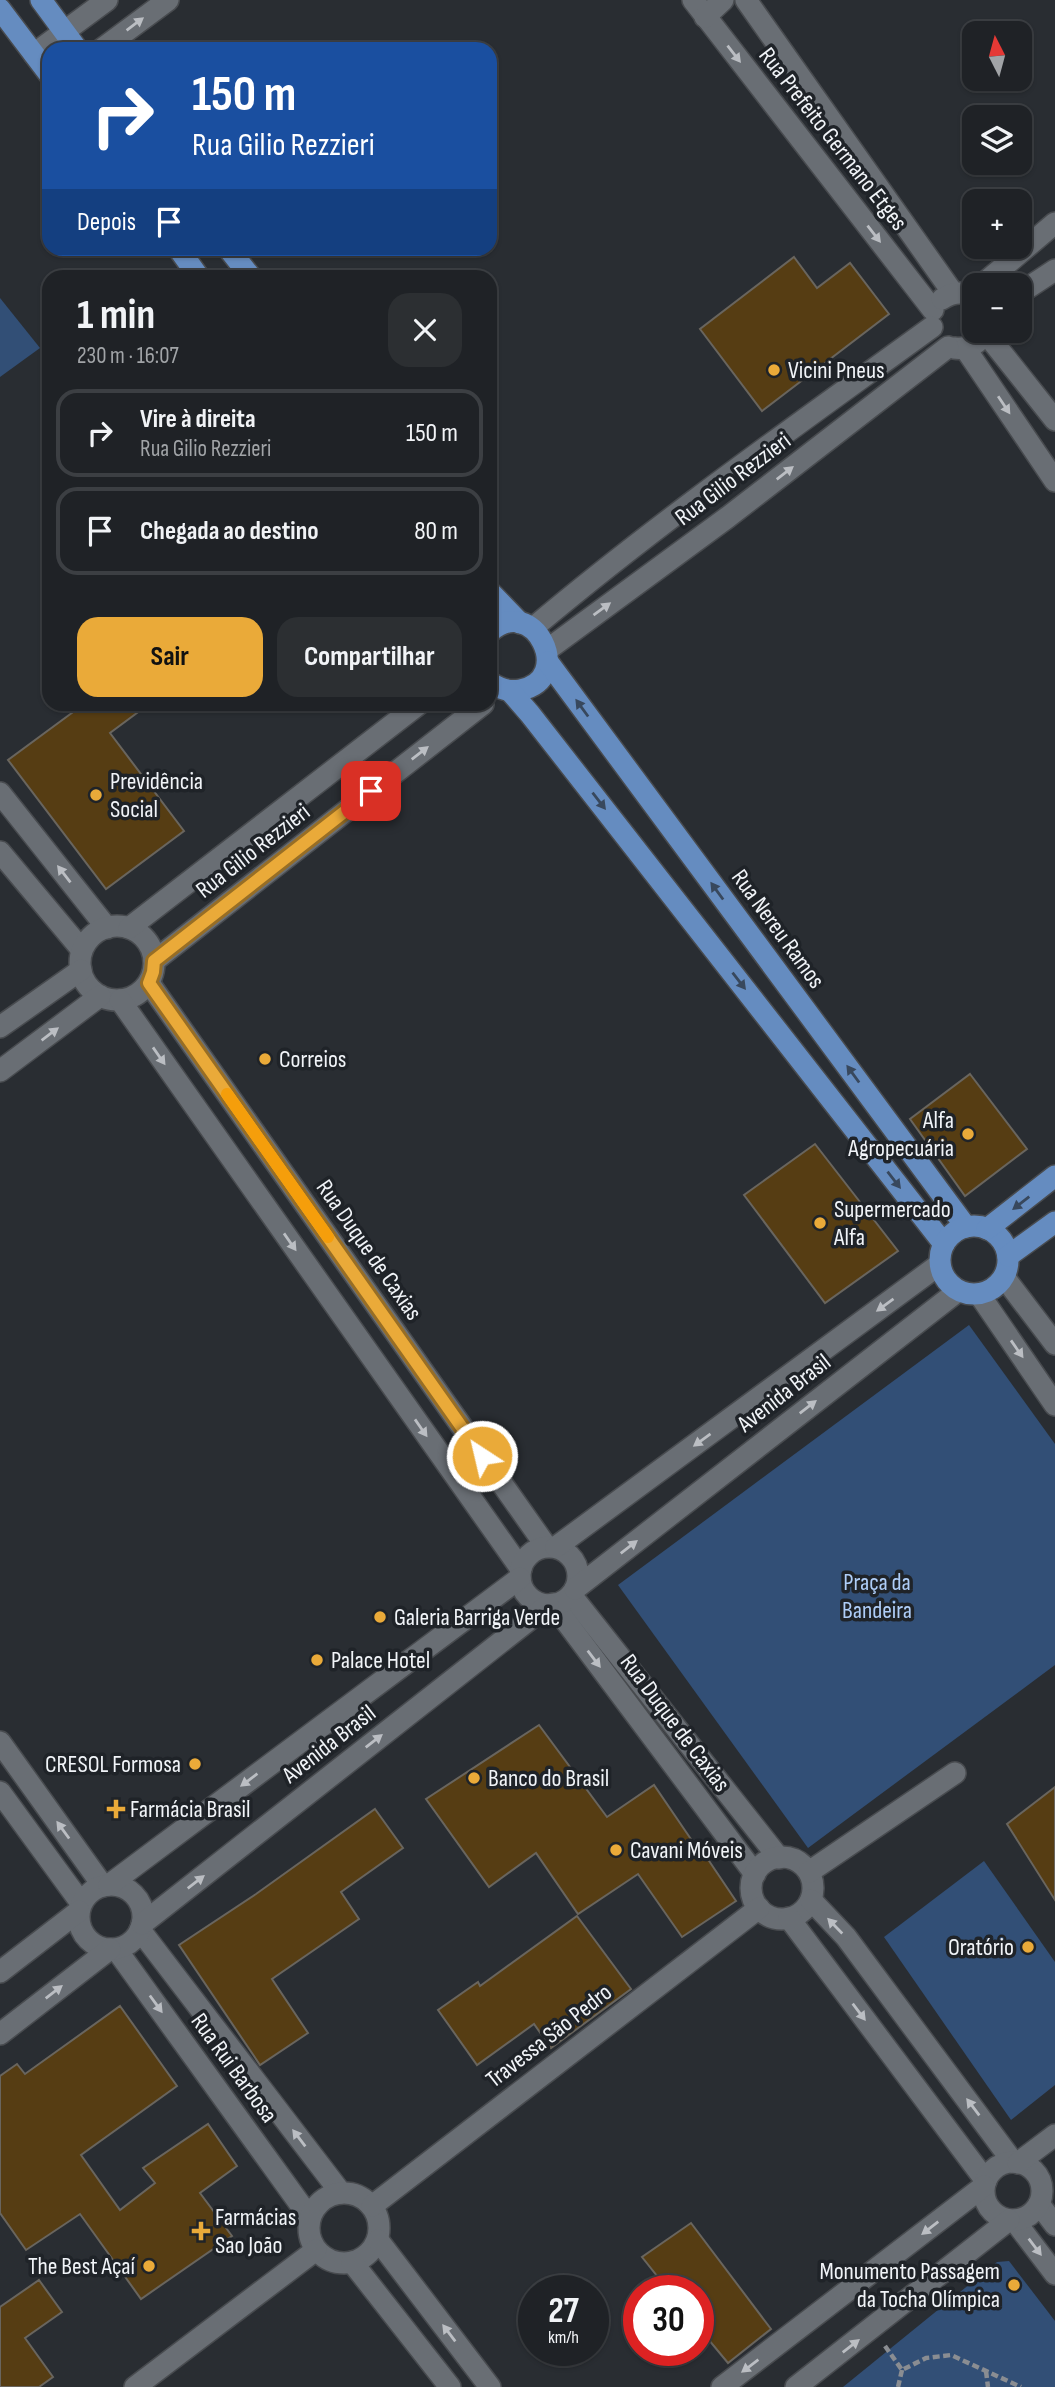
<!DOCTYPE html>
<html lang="pt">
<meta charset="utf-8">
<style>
:root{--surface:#1f2226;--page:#2c2f32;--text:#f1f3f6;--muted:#a1a4a7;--line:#3c3f43;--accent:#eaaa39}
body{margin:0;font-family:"Sofia Sans Condensed",sans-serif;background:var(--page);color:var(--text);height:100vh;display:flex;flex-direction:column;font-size:26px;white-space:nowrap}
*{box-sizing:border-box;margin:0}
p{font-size:23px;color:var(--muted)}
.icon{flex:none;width:38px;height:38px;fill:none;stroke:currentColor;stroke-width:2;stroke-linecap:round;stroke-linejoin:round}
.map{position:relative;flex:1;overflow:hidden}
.details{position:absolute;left:42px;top:270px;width:455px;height:441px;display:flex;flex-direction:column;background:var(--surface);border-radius:21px;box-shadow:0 2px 5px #0004,0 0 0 2px var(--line)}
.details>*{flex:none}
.hud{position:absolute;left:42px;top:42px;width:455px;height:214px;border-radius:21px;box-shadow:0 2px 5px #0004,0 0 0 2px var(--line);background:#1a4fa0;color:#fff;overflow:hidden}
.needle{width:46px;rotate:354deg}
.buttons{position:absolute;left:962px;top:21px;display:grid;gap:14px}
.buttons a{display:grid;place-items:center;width:70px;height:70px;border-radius:14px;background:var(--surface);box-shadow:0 2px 5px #0004,0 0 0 2px var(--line);font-size:35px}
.speed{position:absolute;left:518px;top:2275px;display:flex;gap:14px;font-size:35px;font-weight:700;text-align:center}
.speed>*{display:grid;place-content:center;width:91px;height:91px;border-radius:50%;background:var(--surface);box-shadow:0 2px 5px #0004,0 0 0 2px var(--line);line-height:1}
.speed small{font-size:18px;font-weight:400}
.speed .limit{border:10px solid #d22;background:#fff;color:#111}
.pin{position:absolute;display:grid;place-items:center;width:60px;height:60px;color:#fff;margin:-30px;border-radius:14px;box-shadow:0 4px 10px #0006}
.me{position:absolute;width:77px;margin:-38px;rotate:325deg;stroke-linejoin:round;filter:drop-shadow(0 0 5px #0008)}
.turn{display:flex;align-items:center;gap:24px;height:147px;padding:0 35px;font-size:32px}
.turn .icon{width:91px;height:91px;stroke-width:2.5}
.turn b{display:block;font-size:49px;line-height:60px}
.then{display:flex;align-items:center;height:66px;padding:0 35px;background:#0003;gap:14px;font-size:26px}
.round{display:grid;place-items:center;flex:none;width:74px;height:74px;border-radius:21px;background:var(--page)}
.overview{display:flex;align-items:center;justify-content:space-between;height:119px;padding:0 35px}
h1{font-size:42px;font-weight:700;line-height:52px}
.primary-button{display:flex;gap:14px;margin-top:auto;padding:14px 35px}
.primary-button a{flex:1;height:80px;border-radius:21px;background:var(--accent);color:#111;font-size:28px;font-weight:700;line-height:80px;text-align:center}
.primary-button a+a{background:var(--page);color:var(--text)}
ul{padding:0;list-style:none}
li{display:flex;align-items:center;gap:21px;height:88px;margin:0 14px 10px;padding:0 21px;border:4px solid var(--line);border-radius:21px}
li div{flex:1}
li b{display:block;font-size:26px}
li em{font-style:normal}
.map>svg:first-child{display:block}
</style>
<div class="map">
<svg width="1055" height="2387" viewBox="0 0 1055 2387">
<rect width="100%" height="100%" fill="#292d32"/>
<g fill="#324f76">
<path d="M0 298 40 348 0 377Z"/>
<path d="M969 1325 1055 1444V1665L808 1848 618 1585Z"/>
<path d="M984 1861 1055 1962V2085L1011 2120 884 1937Z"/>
<path d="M1009 2261 1055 2321V2387H843L997 2262Z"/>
</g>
<g fill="#563d13" stroke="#69655e" stroke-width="2">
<path d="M794 257 817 288 850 263 889 314 762 411 700 329Z"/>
<path d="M84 704H149L110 733 184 831 106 889 8 760Z"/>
<path d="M970 1074 1027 1149 965 1196 910 1119Z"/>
<path d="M815 1144 898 1251 825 1303 744 1195Z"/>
<path d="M539 1725 607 1817 654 1785 697 1848 699 1846 736 1901 682 1937 638 1874 578 1914 536 1853 489 1887 426 1799Z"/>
<path d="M1055 1787V1900L1007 1824Z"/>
<path d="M375 1809 403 1848 341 1892 359 1919 272 1979 308 2033 260 2065 179 1945 256 1894Z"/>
<path d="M577 1916 631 1989 551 2048 534 2024 477 2065 438 2010 478 1982 480 1986Z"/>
<path d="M120 2006 177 2086 81 2155 120 2210 155 2183 143 2168 208 2124 237 2166 200 2193 232 2236 141 2299 80 2214 26 2250 0 2213V2076L17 2064 25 2074Z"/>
<path d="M691 2223 771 2329 728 2363 698 2327V2291H669L642 2257Z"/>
<path d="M39 2280 62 2312 25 2338 53 2377 39 2387H0V2307Z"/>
</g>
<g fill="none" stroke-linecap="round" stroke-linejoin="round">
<defs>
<g id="street">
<path d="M693 0 933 310"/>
<path d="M746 0 953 293"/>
<path d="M705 17 723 0"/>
<path d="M102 49 168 0"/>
<path d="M34 54 107 0"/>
<path d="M982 285 1055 223"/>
<path d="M1020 293 1055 270"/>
<path d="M942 299C952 292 964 291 975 297"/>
<path d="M985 332 1055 420"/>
<path d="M954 348C968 350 979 344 986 331"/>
<path d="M965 348 1055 481"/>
<path d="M533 628C660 521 797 425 932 327"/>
<path d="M547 650 728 517 948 347"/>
<path d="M0 793 107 928"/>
<path d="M0 852 82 950"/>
<circle cx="117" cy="963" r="37"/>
<path d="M129 928 419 704"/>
<path d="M154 961 483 704"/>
<path d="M149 983 546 1546"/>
<path d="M120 1000 521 1569"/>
<path d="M0 1027 81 970"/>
<path d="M0 1071 100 996"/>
<path d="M571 1595 779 1858"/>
<path d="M553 1604 755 1874"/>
<path d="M0 1742 103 1886"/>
<path d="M0 1792 81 1903"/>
<circle cx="782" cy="1888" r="31"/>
<path d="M809 1872 955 1773"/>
<path d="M811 1900 846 1937 1013 2162"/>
<path d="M789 1918 986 2181"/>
<path d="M140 1930 341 2193"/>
<path d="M116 1949 310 2218"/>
<circle cx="344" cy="2228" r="35"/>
<path d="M1039 2204 1055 2225"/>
<path d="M372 2206 759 1908"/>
<path d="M1014 2220 1055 2274"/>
<path d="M378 2240 490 2387"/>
<path d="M352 2262 450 2387"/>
<path d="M135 2387 316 2250"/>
</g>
<g id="secondary">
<path d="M1004 1277 1055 1344"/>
<path d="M979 1294 1055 1405"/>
<circle cx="549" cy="1576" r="29"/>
<path d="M556 1547 940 1264"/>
<path d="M575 1589 958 1291"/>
<circle cx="111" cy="1917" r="32"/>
<path d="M109 1885 520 1578"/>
<path d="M142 1924 548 1605"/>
<path d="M0 1972 79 1911"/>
<path d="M0 2034 110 1949"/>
<circle cx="1013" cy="2191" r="29"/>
<path d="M1018 2163 1055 2135"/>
<path d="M722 2387 984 2186"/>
<path d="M796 2387 1009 2220"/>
</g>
<g id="primary">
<path d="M41 0 77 49"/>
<path d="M0 9 49 74"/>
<path d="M178 248 198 276"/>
<path d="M228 248 250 276"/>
<path d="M490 592 520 623"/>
<path d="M490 632C533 592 577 679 520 690 509 692 499 689 490 682"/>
<path d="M548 662 966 1227"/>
<path d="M510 691 530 714 944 1244"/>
<circle cx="974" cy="1260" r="34"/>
<path d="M987 1229 1055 1176"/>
<path d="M1008 1256 1055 1222"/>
</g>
</defs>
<use href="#street" stroke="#484b4f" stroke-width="24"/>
<use href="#secondary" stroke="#484b4f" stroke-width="24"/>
<use href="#primary" stroke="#484b4f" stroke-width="24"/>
<g stroke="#8a8d92" stroke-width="4.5" stroke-dasharray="7 3.5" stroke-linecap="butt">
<path d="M885 2346 902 2370 926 2358 951 2355 1021 2387"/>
<path d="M986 2371 988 2387"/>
<path d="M898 2387 902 2370"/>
</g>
<use href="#street" stroke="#696e74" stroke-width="21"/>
<use href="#secondary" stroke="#696e74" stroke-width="21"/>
<use href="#primary" stroke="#658cc0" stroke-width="21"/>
</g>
<defs><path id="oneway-solid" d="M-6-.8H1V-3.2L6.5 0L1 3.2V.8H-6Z" transform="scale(1.75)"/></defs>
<g fill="#bbbec3">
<use href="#oneway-solid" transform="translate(135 24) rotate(-37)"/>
<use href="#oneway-solid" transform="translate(734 54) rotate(52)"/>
<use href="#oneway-solid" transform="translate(874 234) rotate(52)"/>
<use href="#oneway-solid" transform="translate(1004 405) rotate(56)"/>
<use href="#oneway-solid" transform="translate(785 473) rotate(-38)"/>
<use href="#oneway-solid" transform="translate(602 609) rotate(-36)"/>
<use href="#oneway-solid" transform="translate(420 753) rotate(-38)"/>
<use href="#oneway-solid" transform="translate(64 874) rotate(-128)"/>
<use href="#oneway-solid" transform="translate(50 1034) rotate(-37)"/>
<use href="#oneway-solid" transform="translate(159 1056) rotate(55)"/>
<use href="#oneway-solid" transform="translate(290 1242) rotate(55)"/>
<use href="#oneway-solid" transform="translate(885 1305) rotate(144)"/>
<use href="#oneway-solid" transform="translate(1017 1349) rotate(55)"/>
<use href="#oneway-solid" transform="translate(808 1407) rotate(-38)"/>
<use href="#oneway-solid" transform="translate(421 1428) rotate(55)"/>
<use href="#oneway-solid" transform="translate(702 1440) rotate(144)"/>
<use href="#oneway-solid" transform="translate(629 1547) rotate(-38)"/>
<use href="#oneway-solid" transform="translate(594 1659) rotate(53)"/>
<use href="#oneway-solid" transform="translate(374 1741) rotate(-38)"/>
<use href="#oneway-solid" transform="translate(249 1780) rotate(143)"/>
<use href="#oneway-solid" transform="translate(63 1830) rotate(-126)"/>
<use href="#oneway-solid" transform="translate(196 1882) rotate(-38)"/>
<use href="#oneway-solid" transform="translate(835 1926) rotate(-134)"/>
<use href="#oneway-solid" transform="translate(54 1992) rotate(-38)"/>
<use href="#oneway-solid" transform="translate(156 2004) rotate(54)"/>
<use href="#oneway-solid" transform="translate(859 2012) rotate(53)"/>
<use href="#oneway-solid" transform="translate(973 2107) rotate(-127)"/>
<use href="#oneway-solid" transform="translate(299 2138) rotate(-127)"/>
<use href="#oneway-solid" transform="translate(930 2228) rotate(142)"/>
<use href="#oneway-solid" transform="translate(1035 2247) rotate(53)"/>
<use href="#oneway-solid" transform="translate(449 2333) rotate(-127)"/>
<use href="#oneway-solid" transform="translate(851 2346) rotate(-38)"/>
<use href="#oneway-solid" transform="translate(750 2366) rotate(143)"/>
</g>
<g fill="#38485d">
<use href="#oneway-solid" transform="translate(582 708) rotate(-126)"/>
<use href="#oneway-solid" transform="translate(599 801) rotate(52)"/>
<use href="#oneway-solid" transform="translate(717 891) rotate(-126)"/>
<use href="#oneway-solid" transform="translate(739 981) rotate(52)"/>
<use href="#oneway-solid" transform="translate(853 1074) rotate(-126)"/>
<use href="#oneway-solid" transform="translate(894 1180) rotate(52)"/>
<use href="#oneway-solid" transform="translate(1021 1203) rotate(142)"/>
</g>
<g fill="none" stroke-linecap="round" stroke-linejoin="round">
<defs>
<path id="route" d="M371 791 154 961 153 972 149 983 482 1456"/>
</defs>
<use href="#route" stroke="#986e25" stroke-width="18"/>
<use href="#route" stroke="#eaaa39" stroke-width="12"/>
<path stroke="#f59e0b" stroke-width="12" d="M227 1094 328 1237"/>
</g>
<g fill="#eaaa39" stroke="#1f2328" stroke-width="2.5">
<circle cx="774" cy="370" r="7"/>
<circle cx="96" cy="795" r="7"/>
<circle cx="265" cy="1059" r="7"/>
<circle cx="968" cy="1134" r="7"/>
<circle cx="820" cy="1223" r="7"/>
<circle cx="380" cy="1617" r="7"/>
<circle cx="317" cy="1660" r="7"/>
<circle cx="195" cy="1764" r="7"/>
<circle cx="474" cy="1778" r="7"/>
<path d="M112.5 1798.5h7v7h7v7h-7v7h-7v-7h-7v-7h7z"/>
<circle cx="616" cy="1850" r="7"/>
<circle cx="1028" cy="1947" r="7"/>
<path d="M197.5 2220.5h7v7h7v7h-7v7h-7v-7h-7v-7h7z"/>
<circle cx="149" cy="2266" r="7"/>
<circle cx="1014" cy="2285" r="7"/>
</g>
<g text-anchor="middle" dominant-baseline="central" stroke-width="7" stroke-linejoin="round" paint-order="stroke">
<g font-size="24" fill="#f1f4f8" stroke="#1f2328">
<text transform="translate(833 139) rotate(52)">Rua Prefeito Germano Etges</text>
<text transform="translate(733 479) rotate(-37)">Rua Gilio Rezzieri</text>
<text transform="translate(253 851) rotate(-38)">Rua Gilio Rezzieri</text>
<text transform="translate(778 929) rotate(54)">Rua Nereu Ramos</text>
<text transform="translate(369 1250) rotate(55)">Rua Duque de Caxias</text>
<text transform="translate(784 1393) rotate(-38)">Avenida Brasil</text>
<text transform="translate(675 1723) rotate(53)">Rua Duque de Caxias</text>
<text transform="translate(329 1744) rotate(-38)">Avenida Brasil</text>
<text transform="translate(549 2036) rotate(-38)">Travessa São Pedro</text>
<text transform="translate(234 2068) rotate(54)">Rua Rui Barbosa</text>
</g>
<g font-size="24" fill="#f1f4f8" stroke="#1f2328" text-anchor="start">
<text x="788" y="370">Vicini Pneus</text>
<text x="110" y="781">Previdência<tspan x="110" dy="28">Social</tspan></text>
<text x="279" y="1059">Correios</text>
<text x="954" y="1120" text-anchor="end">Alfa<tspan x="954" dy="28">Agropecuária</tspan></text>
<text x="834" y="1209">Supermercado<tspan x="834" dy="28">Alfa</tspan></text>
<text x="394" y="1617">Galeria Barriga Verde</text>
<text x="331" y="1660">Palace Hotel</text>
<text x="181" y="1764" text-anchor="end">CRESOL Formosa</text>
<text x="488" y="1778">Banco do Brasil</text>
<text x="130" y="1809">Farmácia Brasil</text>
<text x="630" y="1850">Cavani Móveis</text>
<text x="1014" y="1947" text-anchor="end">Oratório</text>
<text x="215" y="2217">Farmácias<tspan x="215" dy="28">Sao João</tspan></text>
<text x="135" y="2266" text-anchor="end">The Best Açaí</text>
<text x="1000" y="2271" text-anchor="end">Monumento Passagem<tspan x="1000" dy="28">da Tocha Olímpica</tspan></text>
</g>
<g font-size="24" fill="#afcef8" stroke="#1f2328">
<text x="877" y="1582">Praça da<tspan x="877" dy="28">Bandeira</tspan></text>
</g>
</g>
</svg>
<div class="buttons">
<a><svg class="needle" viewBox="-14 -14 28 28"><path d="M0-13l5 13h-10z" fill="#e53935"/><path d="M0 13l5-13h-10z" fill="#a1a4a7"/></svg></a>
<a><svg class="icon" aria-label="layers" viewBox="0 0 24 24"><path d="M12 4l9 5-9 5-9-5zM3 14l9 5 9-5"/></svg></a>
<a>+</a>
<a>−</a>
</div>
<div class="speed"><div>27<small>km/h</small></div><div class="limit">30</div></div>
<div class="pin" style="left:371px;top:791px;background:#d93025"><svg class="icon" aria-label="arrive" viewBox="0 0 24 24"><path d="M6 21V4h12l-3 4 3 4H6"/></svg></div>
<svg class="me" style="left:482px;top:1456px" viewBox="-20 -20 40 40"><circle r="17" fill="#eaaa39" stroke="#fff" stroke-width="3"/><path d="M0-11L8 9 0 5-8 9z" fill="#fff"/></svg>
<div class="hud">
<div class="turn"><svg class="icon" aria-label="right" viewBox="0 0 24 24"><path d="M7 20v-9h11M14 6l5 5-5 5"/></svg><div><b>150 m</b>Rua Gilio Rezzieri</div></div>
<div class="then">Depois<svg class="icon" aria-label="arrive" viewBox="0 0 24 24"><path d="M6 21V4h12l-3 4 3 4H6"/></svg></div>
</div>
<section class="details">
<div class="overview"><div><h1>1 min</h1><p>230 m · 16:07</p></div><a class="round"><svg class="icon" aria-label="close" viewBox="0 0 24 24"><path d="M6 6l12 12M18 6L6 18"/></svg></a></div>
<ul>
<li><svg class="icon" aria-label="right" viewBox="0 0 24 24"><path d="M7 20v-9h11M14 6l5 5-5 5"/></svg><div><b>Vire à direita</b><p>Rua Gilio Rezzieri</p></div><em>150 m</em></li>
<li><svg class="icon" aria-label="arrive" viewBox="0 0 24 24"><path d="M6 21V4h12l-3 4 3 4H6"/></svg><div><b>Chegada ao destino</b></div><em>80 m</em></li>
</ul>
<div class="primary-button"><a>Sair</a><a>Compartilhar</a></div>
</section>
</div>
